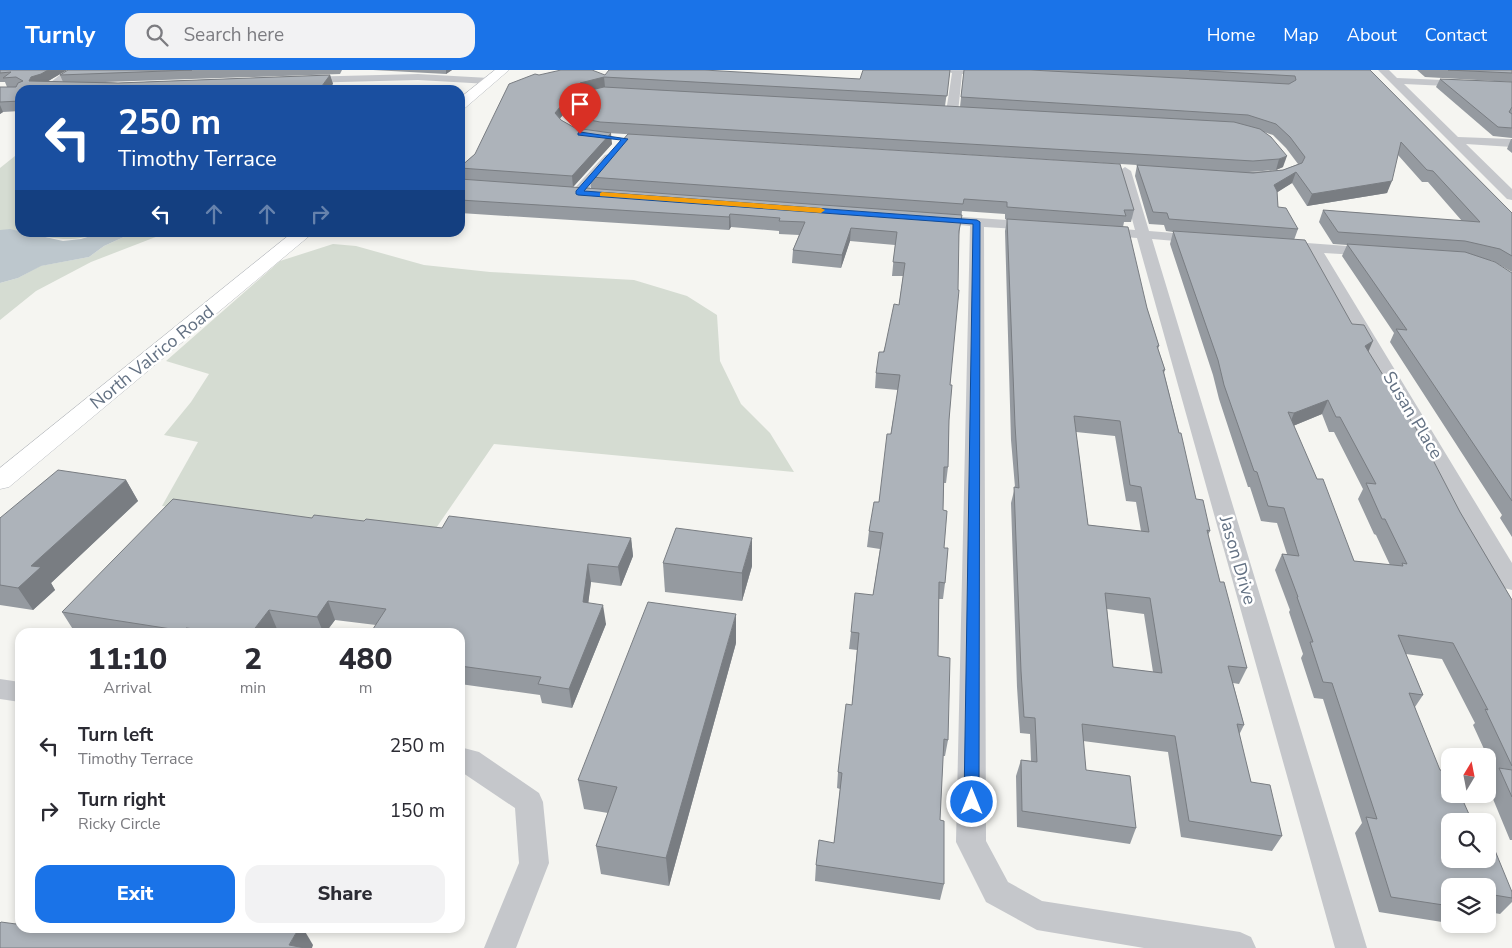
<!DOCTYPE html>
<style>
:root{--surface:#fff;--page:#f2f2f3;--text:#2b2b33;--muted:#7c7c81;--accent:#1a73e8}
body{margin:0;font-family:"Nunito Sans",sans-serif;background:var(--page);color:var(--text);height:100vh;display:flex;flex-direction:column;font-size:19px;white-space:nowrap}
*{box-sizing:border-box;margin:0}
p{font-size:16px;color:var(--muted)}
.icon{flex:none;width:28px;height:28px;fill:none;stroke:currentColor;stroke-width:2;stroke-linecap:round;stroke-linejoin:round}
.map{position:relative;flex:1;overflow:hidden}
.drawer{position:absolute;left:15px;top:558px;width:450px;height:305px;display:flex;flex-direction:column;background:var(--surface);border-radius:15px;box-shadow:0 2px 8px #0003}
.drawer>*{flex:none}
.hud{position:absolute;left:15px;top:15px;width:450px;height:152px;border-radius:15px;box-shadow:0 2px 8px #0003;background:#1a4fa0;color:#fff;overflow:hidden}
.needle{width:32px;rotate:10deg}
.controls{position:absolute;left:1441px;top:678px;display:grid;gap:10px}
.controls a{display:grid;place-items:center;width:55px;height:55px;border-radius:10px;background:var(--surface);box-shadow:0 2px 8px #0003;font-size:25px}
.pin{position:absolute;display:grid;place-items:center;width:42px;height:42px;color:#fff;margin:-51px -21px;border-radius:50% 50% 50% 0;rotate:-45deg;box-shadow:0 0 5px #0007}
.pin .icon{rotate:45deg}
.me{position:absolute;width:55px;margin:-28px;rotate:0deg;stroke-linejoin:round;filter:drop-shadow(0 0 4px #0008)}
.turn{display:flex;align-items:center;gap:18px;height:105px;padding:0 20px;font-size:22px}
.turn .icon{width:65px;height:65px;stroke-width:2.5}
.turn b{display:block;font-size:35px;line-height:42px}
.lanes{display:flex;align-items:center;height:48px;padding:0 20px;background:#0003;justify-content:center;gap:25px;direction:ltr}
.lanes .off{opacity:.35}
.eta{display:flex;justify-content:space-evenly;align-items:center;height:85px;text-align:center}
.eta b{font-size:30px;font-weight:800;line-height:35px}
.button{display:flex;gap:10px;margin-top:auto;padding:10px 20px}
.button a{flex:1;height:58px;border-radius:15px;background:var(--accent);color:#fff;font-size:20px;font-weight:800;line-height:58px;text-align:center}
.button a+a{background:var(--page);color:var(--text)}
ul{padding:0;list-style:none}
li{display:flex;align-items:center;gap:15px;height:65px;padding:0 20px}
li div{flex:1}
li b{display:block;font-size:19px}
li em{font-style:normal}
header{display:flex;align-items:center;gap:30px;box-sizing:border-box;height:70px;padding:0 25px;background:var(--accent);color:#fff}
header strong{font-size:24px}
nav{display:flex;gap:28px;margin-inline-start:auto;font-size:18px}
.search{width:350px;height:45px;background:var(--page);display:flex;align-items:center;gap:12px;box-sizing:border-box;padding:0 18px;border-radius:15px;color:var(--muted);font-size:19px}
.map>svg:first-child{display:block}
</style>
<header>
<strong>Turnly</strong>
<div class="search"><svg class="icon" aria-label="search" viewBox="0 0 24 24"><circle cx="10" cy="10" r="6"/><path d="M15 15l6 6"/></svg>Search here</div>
<nav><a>Home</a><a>Map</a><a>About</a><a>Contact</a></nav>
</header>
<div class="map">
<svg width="1512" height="878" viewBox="0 0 1512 878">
<rect width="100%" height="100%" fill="#f5f5f1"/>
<g fill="#d5dcd2">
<path d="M20 82V161L0 160V98Z"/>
<path d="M30 163H100C75 172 56 170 30 163Z"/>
<path d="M127 163H166L91 192 36 221 0 250V213L18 208 40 196 89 187 104 176 126 166Z"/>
<path d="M333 174 356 176 424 195 490 202 634 210 687 226 717 245 720 291 741 334 770 363 794 402 494 374 432 464 162 436 198 372 164 365 191 332 209 304 166 291 280 191Z"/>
</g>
<path fill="#bdc7cd" d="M10 159 63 171 81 169 100 163H127L126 166 104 176 89 187 41 196 18 208 0 213V160Z"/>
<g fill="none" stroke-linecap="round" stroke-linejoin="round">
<defs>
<g id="secondary">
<path d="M495 0H509L465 38 460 39V28Z"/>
<path d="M293 162H314L9 417 0 419V398Z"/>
</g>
</defs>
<use href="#secondary" stroke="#b7babf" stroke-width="1"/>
<g fill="#c5c7cb" fill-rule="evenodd">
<path d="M71 0H85L69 8 53 20H41L61 4Z"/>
<path d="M943 0H997L998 2 993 5 962 4 958 42 952 45 946 42 952 3Z"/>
<path d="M1378 0H1389L1397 8 1512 13V19L1404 14 1458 67 1512 69V77L1466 74 1512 119V130L1507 129Z"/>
<path d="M418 4 489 8 494 11 489 14 418 10 302 13 297 10 302 7Z"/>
<path d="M609 84 613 85 615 88 613 91 583 126H573L571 123 573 120 605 85Z"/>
<path d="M1125 97 1131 101 1149 161 1199 165 1204 166 1206 169 1204 172 1199 173 1152 169 1367 878H1335L1137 168 1100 165 1095 164 1093 161 1095 158 1100 157 1135 160 1119 101Z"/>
<path d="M933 145 1035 152 1042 156 1035 160 984 157 986 771 1008 812 1042 831 1240 862 1251 867 1256 878H1144L1037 860 986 832 956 772 970 156 928 152 926 149 928 146Z"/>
<path d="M1280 171 1374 178 1379 179 1381 182 1379 185 1374 186 1324 183 1512 493V520L1504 518 1308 181 1275 178 1273 175 1275 172Z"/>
<path d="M0 609 20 612V632L0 629Z"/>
<path d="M460 677 479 682 539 723 543 732 549 793 516 878H484L519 793 515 738 460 701Z"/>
</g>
<use href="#secondary" fill="#fff" fill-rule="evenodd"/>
</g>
<g fill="#959aa0" fill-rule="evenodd">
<path d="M0 0H67L48 11 63 12 60 5 68 0H344H342L340 4 105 12 118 13 330 5 333 14 20 20V41L3 42 0 44V17H7L5 12H0Z"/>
<path d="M373 0H452L446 4Z"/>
<path d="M950 0 945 36 960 37 964 0H1370L1512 143V202L1493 191 1488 190 1512 203V467L1500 448 1502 445 1390 272 1394 263 1342 186 1347 175 1333 174 1319 152 1323 140 1462 151 1428 112H1422L1398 85 1387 123 1307 136 1292 113 1277 122 1278 137 1298 159 1294 170 1352 254 1368 281 1460 442 1512 530V770H1510L1488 717V712L1495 703 1473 655 1475 653 1442 589 1406 584 1423 625 1415 637 1450 751 1512 822V832L1500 844 1488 842V816H1450V844L1442 852 1379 842 1355 763 1362 753 1323 629 1314 628 1301 588 1303 584 1289 542 1290 540 1275 500 1282 484H1287L1277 453 1261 451 1250 417H1248L1239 390 1219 329 1213 305 1170 174 1173 162 1166 161 1164 155 1149 154 1135 106 1137 95 608 63 612 74 573 117 591 118 590 107 628 64 1134 140 1131 152H1124L1123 157 1147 238 1159 276 1158 279 1165 300 1164 303 1196 429 1210 461 1208 465 1220 512 1247 598 1239 614 1233 613 1244 655 1239 665 1251 712 1282 766 1272 781 1181 767 1168 682 1083 671 1086 700 1136 758 1130 774 1017 757 1016 706 1021 690 1031 691 1030 664 1020 663 1017 617 1011 433 1015 417 1011 370 1005 161 1007 150 1005 149V144L962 141 959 165 950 315 948 397 946 413H944L943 440 945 513 943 529H939L938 586 948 670 945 686H943L940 750 944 814 940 830 815 811 816 795 834 773 840 719 837 718 838 702 852 635 857 580 849 579 851 562 873 525 880 479 867 477 869 461 879 432 898 320 875 318 876 303 899 235 903 206H892L895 175 850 171 841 198 792 193 793 180 799 165 779 164V161L731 157 729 160 460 143V109H461L460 97 475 84 539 5H605L860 9ZM590 21 572 42 573 53 581 58H575L561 50 560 48 582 23ZM1264 62 1273 65 1286 78 1298 94 1283 100 1249 102 1276 100 1283 97 1271 67ZM1322 344 1329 362H1334L1363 419 1358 429 1374 464 1376 465 1390 495 1354 491 1293 356ZM1076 362 1115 366 1126 431 1136 432 1141 461 1088 455ZM1107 539 1144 544 1153 602 1113 597Z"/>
<path d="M1417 0H1512V12L1425 7Z"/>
<path d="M1440 9 1512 12V68L1493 66 1436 17Z"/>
<path d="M1511 69H1512V83L1507 79Z"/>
<path d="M126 410 138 431 51 513 55 520 33 540 0 535V448Z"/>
<path d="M312 448 442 458 631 468 633 486 621 516 591 512 588 533 606 554 572 638 542 633 540 625 460 614V562L376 555 335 550 326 562H303L277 559 275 562H84L74 561 62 542Z"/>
<path d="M663 493 752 496 742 531 665 522Z"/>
<path d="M736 573 669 816 601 804 596 776 608 743 584 739 578 710Z"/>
</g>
<g fill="#797d82">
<path d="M48 0H67L45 13 29 11 31 7Z"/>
<path d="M446 0H452L446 4Z"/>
<path d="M330 5 333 14 328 20H319Z"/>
<path d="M604 7 605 17 582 23 556 53 555 43 580 13Z"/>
<path d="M0 35 3 42 0 44Z"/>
<path d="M611 63 612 74 573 117 572 106Z"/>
<path d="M1287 86 1283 97 1276 100 1279 89Z"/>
<path d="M1296 102 1292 113 1270 127 1274 115Z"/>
<path d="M1392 111 1387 123 1307 136 1312 124Z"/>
<path d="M730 144 731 157 729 160V147Z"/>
<path d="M851 158 850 171 841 198 842 185Z"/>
<path d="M1373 271 1367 285 1365 276Z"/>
<path d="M1328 330 1322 344 1288 358 1294 343Z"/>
<path d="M126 410 138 431 51 513 55 520 33 540 18 518 31 496Z"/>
<path d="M631 468 633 486 621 516 618 497Z"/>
<path d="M752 468V496L742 531V503Z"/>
<path d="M588 494 591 512 586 551 583 532Z"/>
<path d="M328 531 335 550 326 562H323L317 547Z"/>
<path d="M603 535 606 554 572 638 569 619Z"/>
<path d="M269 540 277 559 275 562H252Z"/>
<path d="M736 544V573L669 816 666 788Z"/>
<path d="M186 558 189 562H184V561Z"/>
<path d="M299 858H303L313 875 312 878H291L289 875Z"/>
</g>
<g fill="#adb3ba" stroke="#797d82" fill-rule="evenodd">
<path d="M0 0H48L41 4 31 7 29 11 118 13 330 5 319 20H20V31L0 32V17H16L18 13 23 11 16 7 3 8 11 2 0 3Z"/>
<path d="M68 0H192L60 5Z"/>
<path d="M561 0H592L605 5 609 0H704L860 9 863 0H950L947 26 604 7 580 13 555 43 561 50 575 58 611 63 572 106 460 98V97L475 84 509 14 535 4 539 5Z"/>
<path d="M964 0H1031L1289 14 1296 10 1295 6 1189 0H1370L1512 143V186L1500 179 1465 171 1338 162 1323 140 1480 152 1433 101 1427 100 1401 72 1392 111 1312 124 1296 102 1274 115 1277 121 1278 137 1286 138 1298 159 1169 149 1167 143 1153 142 1137 95 1253 103 1283 100 1302 93 1305 87 1290 67 1276 54 1248 45 961 27Z"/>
<path d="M1448 0H1512V3Z"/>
<path d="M1440 9 1512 12V37L1509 42 1512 44V58L1498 57Z"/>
<path d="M604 17 1234 52 1260 59 1271 67 1287 86 1279 89 1253 91 600 52 580 48 572 42 591 20Z"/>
<path d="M628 64 1120 94 1134 140H1124L1126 146 1007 137V132L964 129 963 134 590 107Z"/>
<path d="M460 109 962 145 959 161 958 220H959L950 315H952L949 350 948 397H944L943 440 947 441 944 478H948L945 513 939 512 938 586 950 588 948 670 944 669 940 750 944 751V814L816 795 819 770 834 773 842 703 838 702 846 634 852 635 859 563 851 562 855 523 873 525 883 463 869 461 874 432H879L887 364H891L900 305 876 303 879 282H884L894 234 899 235 905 193 893 192 897 162 851 158 842 185 793 180 805 152 779 151 780 148 730 144 729 147 460 130Z"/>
<path d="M1007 149 1128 157 1147 238 1159 276H1157L1165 300H1163L1179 363H1181L1196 429 1203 430 1210 461 1207 460 1220 512H1224L1247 598 1228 596 1244 655 1237 654 1251 712 1270 715 1282 766 1189 751 1175 666 1082 654 1086 700 1130 706 1136 758 1022 741 1021 690 1037 692 1035 648 1024 647 1021 601 1014 417 1019 418 1015 355ZM1074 346 1120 351 1130 415 1141 417 1149 462 1088 455ZM1105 523 1150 528 1162 603 1113 597Z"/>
<path d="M1173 161 1305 170 1352 254 1364 255 1373 271 1365 276 1420 365 1460 442 1512 530V696L1485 639 1488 640 1453 573 1398 565 1423 625 1409 623 1440 700 1450 702V724H1460L1472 751H1450V789H1488V766H1489L1512 822V828L1488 824V816H1450V818H1449L1450 820V836L1391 827 1366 747 1377 749 1332 613 1323 612 1310 572H1313L1297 527H1298L1282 484 1299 486 1284 438 1268 436 1257 402 1254 401 1224 315 1218 290ZM1328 330 1336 347H1340L1376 414 1366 413 1382 449H1385L1407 494 1402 493 1403 496 1354 491 1323 409H1317L1288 342 1294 343Z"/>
<path d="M1347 174 1465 182 1495 192 1512 203V431L1396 259 1407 260Z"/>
<path d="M58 400 126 410 31 496 41 497 18 518 0 515V448Z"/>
<path d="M173 429 312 448 314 445 364 451 366 449 442 458 449 446 631 468 618 497 588 494 583 532 603 535 569 619 538 614 541 607 460 596V562H371L386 539 328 531 317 547 269 540 252 562H219L186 558 184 561 62 542Z"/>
<path d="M676 458 752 468 742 503 663 493Z"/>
<path d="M648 532 736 544 666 788 596 776 617 717 578 710Z"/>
<path d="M1499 698 1512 700V727Z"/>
<path d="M20 849V858H299L289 875 305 878H0V853L1 852 16 854Z"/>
</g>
<path fill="#1a73e8" stroke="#114b97" d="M580 62 628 69 584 121 977 150 980 152 979 732 977 736 972 738 966 736 964 732 973 154 578 125 576 124V121L621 70 578 65V63Z"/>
<path fill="#f59e0b" d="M602 122 821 138 825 140 821 143 600 126V123Z"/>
<g text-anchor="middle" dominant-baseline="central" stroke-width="5" stroke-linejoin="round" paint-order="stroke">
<g font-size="18" fill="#637183" stroke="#fff">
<text transform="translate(152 287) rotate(-39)">North Valrico Road</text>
<text transform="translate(1413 345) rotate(59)">Susan Place</text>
<text transform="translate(1238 490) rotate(74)">Jason Drive</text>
</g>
</g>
</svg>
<div class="controls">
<a><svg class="needle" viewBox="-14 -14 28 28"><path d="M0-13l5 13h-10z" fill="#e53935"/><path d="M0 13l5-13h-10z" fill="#7c7c81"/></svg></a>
<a><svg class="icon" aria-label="search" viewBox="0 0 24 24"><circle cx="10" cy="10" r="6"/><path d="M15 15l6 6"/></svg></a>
<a><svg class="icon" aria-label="layers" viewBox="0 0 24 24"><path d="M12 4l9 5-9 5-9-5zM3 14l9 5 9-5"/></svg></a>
</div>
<div class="pin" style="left:580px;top:64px;background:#d93025"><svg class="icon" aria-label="arrive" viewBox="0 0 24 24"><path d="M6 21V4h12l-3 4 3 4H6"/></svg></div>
<svg class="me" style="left:972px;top:732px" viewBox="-20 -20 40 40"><circle r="17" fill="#1a73e8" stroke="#fff" stroke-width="3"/><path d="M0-11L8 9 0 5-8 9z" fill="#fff"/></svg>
<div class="hud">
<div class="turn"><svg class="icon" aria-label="left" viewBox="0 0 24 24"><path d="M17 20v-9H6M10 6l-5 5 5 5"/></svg><div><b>250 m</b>Timothy Terrace</div></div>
<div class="lanes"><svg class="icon" aria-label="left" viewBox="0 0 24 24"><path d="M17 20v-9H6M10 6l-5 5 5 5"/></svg><svg class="icon off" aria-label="ahead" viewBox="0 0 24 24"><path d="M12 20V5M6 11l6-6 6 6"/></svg><svg class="icon off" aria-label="ahead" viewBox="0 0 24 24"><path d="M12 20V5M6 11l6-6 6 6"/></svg><svg class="icon off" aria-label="right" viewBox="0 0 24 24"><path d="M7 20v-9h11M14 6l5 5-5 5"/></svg></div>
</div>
<section class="drawer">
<div class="eta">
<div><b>11:10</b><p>Arrival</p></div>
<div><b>2</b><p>min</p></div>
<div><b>480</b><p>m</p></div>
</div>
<ul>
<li><svg class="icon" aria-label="left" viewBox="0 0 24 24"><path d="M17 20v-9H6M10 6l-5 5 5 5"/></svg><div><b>Turn left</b><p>Timothy Terrace</p></div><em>250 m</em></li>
<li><svg class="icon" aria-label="right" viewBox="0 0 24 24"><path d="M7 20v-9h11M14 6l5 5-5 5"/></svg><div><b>Turn right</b><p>Ricky Circle</p></div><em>150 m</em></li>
</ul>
<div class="button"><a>Exit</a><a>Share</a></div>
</section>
</div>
